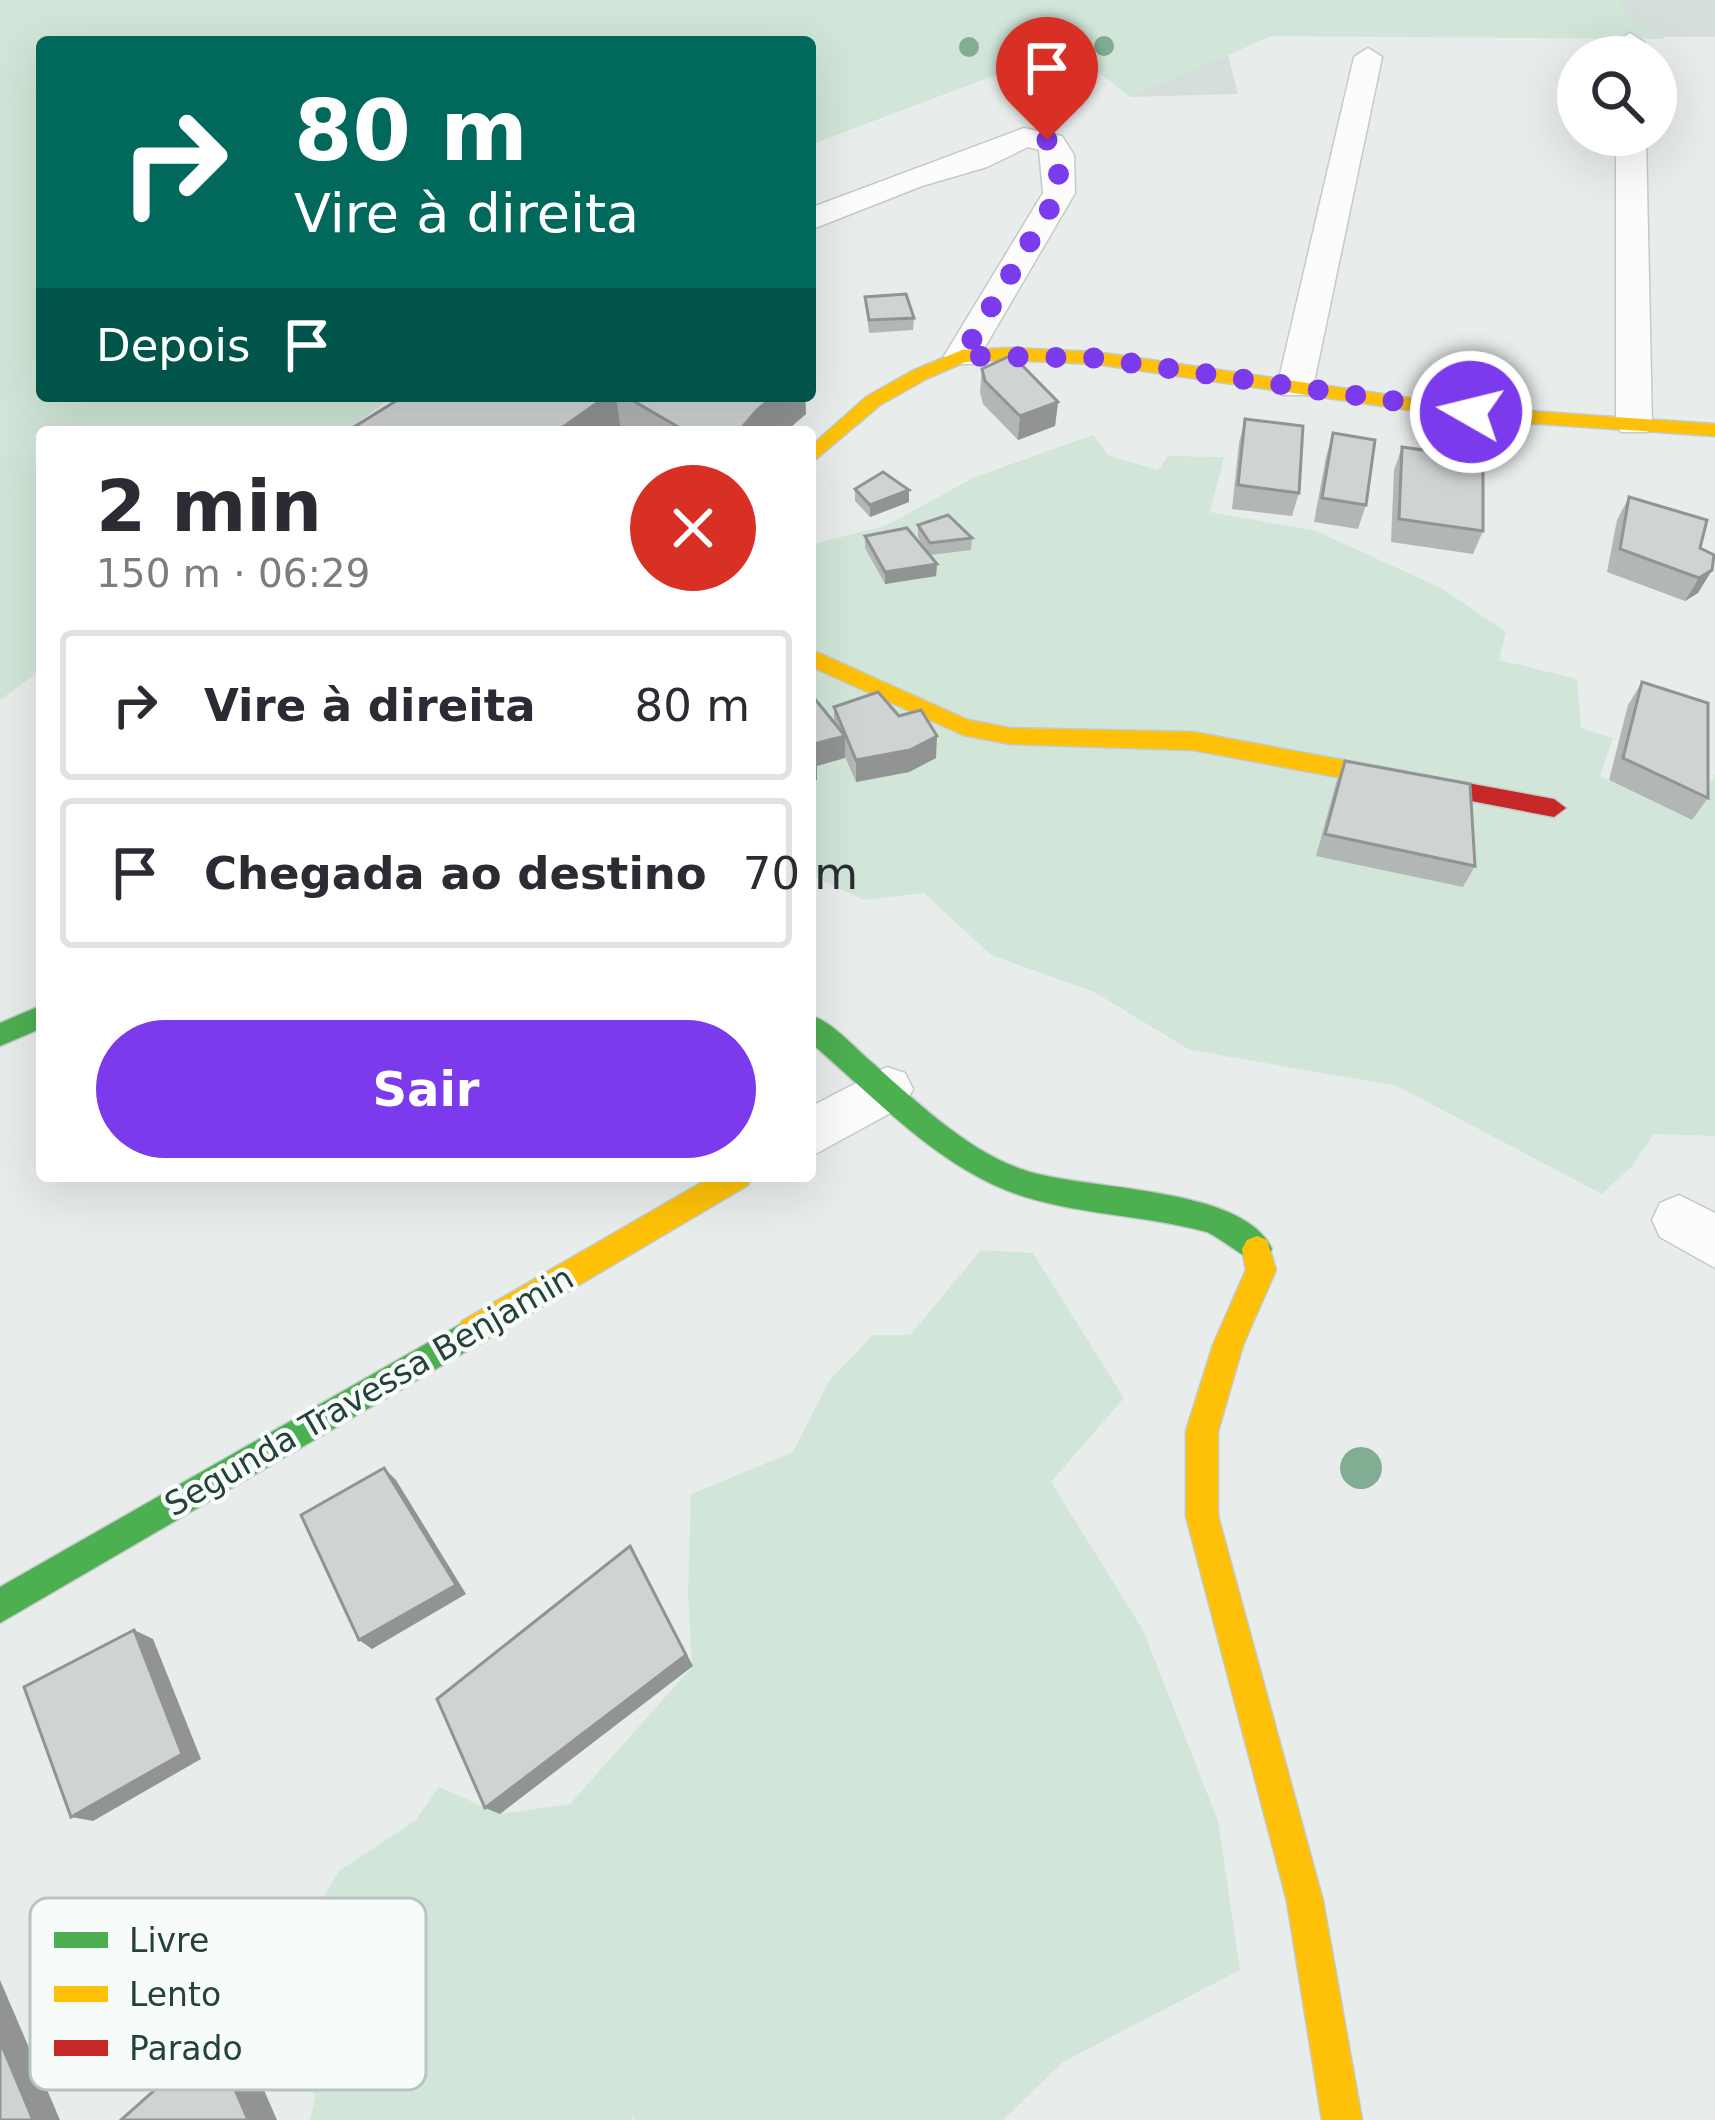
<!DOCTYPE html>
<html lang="pt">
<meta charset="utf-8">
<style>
:root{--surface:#fff;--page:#f7f7f7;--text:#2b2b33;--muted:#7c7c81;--line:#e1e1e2;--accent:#7c3aed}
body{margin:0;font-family:"DejaVu Sans",sans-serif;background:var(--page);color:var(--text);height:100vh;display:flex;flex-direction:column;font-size:45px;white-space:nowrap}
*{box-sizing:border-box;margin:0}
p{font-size:39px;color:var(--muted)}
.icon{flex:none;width:66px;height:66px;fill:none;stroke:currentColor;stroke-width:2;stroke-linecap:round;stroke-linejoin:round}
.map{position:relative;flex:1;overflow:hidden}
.panel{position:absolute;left:36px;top:426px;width:780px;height:756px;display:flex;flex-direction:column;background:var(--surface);border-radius:12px;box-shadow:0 12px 48px #0002}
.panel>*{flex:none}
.guide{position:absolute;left:36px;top:36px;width:780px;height:366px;border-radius:12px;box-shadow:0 12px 48px #0002;background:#00695c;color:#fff;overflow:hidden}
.controls{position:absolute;left:1557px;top:36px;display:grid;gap:24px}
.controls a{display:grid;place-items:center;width:120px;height:120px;border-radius:50%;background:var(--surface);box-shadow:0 12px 48px #0002;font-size:60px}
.pin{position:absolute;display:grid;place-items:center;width:102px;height:102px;color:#fff;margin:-123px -51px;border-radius:50% 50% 50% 0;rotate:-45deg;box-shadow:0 0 12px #0007}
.pin .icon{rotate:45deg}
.me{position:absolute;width:132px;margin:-66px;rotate:278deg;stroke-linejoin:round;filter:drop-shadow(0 0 9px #0008)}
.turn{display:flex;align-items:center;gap:42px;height:252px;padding:0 60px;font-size:54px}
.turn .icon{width:156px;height:156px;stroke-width:2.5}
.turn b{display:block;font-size:84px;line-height:102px}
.then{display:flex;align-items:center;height:114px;padding:0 60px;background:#0003;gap:24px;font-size:45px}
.round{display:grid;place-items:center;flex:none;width:126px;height:126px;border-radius:63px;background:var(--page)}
.head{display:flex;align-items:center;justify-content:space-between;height:204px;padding:0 60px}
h1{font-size:72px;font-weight:800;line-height:90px}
.button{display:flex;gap:24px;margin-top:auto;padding:24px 60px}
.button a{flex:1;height:138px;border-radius:72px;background:var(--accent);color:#fff;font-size:48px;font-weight:800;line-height:138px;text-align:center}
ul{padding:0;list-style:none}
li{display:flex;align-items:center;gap:36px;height:150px;margin:0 24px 18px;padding:0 36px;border:6px solid var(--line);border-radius:12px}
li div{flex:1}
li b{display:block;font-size:45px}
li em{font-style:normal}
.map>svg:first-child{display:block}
</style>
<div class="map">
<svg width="1715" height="2120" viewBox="0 0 1715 2120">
<rect width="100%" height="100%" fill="#e8edeb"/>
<path fill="#d6dedb" d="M1020 0H1715V37L1271 36 1228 55 1238 94 1131 97 1068 48Z"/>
<g fill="#d1e6d8">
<path d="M0 0H1620L1627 16 1665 39 1271 36 1131 97 1067 48 810 145V42H42V396H392L346 432H42V669L0 700Z"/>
<path d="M1093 435 1109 456 1158 470 1168 456 1224 457 1210 512 1316 531 1441 588 1506 632 1499 660 1577 679 1581 728 1613 738 1600 776 1691 820 1715 774V1136L1654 1134 1631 1167 1602 1194 1397 1086 1190 1050 1094 992 991 955 924 893 864 900 810 875V545L887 525 975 477Z"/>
<path d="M981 1250 1033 1253 1124 1398 1051 1482 1143 1630 1218 1821 1240 1970 1063 2062 1003 2120H635L634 2116 630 2120H310L316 2095 240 2035 339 1871 415 1821 439 1787 500 1814 570 1804 692 1667 688 1592 691 1494 793 1452 829 1381 873 1335H910Z"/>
</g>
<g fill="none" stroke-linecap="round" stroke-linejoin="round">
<defs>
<g id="street">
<path d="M1630 33 1644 42V57H1616V42Z"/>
<path d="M1368 48 1382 57 1313 387 1308 395H1282L1277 387 1354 57Z"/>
<path d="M1024 128 1062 136 1074 155 1075 193 975 364H949L944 356 1043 193 1039 150 1028 147 987 167 922 186 810 230V208Z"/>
<path d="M1616 135H1646L1652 424 1647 432H1621L1616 424Z"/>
<path d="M887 1067 905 1073 913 1089 905 1105 810 1157V1107Z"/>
<path d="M1679 1195 1715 1213V1268L1660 1237 1652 1220 1660 1203Z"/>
</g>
<g id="fast">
<path d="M42 1005V1028L0 1046V1023Z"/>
<path d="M810 1015C832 1022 851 1044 868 1059 914 1099 966 1151 1024 1170 1084 1191 1243 1185 1272 1249L1267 1258 1257 1262C1239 1255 1225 1241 1207 1232 1142 1214 1071 1215 1008 1191 932 1161 871 1094 810 1042Z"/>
<path d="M473 1317 484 1321 488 1331 484 1341 0 1623V1587Z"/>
</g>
<g id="slow">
<path d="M1011 348 1096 352 1471 407 1715 424V436L1471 419 1096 364 1011 360 965 362 926 379 880 405 810 464V447L866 397 912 371 962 350Z"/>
<path d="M810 649 968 720 1010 728 1193 732 1396 770 1408 779 1396 788 1193 750 1010 744 963 735 810 666Z"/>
<path d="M713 1176H752L748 1185 484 1341 473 1345 462 1341 458 1331 462 1321Z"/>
<path d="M1257 1236 1267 1240 1276 1270 1243 1345 1218 1431V1516L1323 1901 1362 2120H1322L1287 1901 1186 1516V1431L1213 1345 1246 1270 1242 1249 1247 1240Z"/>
</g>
<path id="jam" d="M1396 770 1554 799 1566 808 1554 817 1388 785 1384 779Z"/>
</defs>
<use href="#street" stroke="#c5cac8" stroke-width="3"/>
<use href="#fast" stroke="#c3cbc8" stroke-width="3"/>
<use href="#slow" stroke="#c3cbc8" stroke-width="3"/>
<use href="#jam" stroke="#c3cbc8" stroke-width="3"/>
<use href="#street" fill="#fcfcfc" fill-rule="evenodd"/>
<use href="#fast" fill="#4caf50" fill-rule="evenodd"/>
<use href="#slow" fill="#ffc107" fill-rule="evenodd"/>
<use href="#jam" fill="#c62828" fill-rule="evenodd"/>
</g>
<g fill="#81ae93">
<circle cx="1104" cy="46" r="10"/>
<circle cx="969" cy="47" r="10"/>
<circle cx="1361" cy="1468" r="21"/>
</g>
<g fill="#b2b6b5">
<path d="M865 297 914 318 913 330 869 333Z"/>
<path d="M982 369 1058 402 1055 426 1018 440 983 404 980 392Z"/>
<path d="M404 396H805L806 414 785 432H346Z"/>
<path d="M1245 419 1299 493 1292 516 1232 509 1239 443Z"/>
<path d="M1333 433 1366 505 1358 529 1314 522 1326 457Z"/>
<path d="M1402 447 1483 531 1473 554 1391 542 1394 470Z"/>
<path d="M855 489 909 490V502L870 517 855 501Z"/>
<path d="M1629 497 1700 548 1712 570 1698 593 1685 601 1607 572 1617 520Z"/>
<path d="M918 525 972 538 971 550 930 555 937 564 936 576 885 584 865 548V536L929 555 918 537Z"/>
<path d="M1642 682 1708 798 1692 820 1609 780 1628 705Z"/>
<path d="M834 707 936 758 909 772 856 782 845 757 817 766V780L810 782 834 722Z"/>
<path d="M1345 761 1475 866 1463 887 1316 856 1336 783Z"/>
</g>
<g fill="#919493">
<path d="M607 396H616L621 432H556Z"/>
<path d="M774 396H805L806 414 785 432H738L757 410Z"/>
<path d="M1058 402 1055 426 1018 440 1020 416Z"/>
<path d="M909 490V502L870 517V505Z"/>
<path d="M937 564 936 576 885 584V572Z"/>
<path d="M1712 570 1698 593 1685 601 1699 578Z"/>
<path d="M845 736V758L817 766V780L810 782V745Z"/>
<path d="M937 736 936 758 909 772 856 782V760Z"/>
<path d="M384 1468 396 1480 466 1594 372 1649 359 1640Z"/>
<path d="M630 1546 693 1666 500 1814 485 1808Z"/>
<path d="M134 1630 153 1639 201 1759 93 1821 71 1817Z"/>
<path d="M0 1980 60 2120H33L0 2041Z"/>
<path d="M240 2035 277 2120H248L213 2038Z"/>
</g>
<g fill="#cfd4d2" stroke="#919493" stroke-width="3">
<path d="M906 294 914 318 869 320 865 297Z"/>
<path d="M1012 355 1058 402 1020 416 985 381 982 369Z"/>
<path d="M404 396H607L556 432H346Z"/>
<path d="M625 396H774L757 410 738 432H687Z"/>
<path d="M1245 419 1303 426 1299 493 1238 485Z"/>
<path d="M1333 433 1375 440 1366 505 1322 498Z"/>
<path d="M1402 447 1483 458V531L1399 519Z"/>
<path d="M883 472 909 490 870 505 855 489Z"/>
<path d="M1629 497 1707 520 1700 548 1714 555 1712 570 1699 578 1620 549Z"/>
<path d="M948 515 972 538 930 543 918 525Z"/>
<path d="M907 528 937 564 885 572 865 536Z"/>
<path d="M1642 682 1708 703V798L1623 758Z"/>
<path d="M878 692 899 716 921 710 937 736 910 750 856 760 834 707Z"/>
<path d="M810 693 845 736 810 745Z"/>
<path d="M1345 761 1470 784 1475 866 1325 834Z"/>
<path d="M384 1468 456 1585 359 1640 301 1515Z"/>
<path d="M630 1546 686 1655 485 1808 437 1699Z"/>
<path d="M134 1630 182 1754 71 1817 24 1687Z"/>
<path d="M213 2038 248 2120H121Z"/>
<path d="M0 2041 33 2120H0Z"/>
</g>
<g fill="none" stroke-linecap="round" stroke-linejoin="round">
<path stroke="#7c3aed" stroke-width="21" stroke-dasharray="0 37.8" d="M1047 140 1058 155 1059 193 962 356 1096 358 1471 412"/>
</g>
<g text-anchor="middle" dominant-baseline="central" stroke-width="9" stroke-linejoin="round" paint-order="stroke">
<g font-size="33" fill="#24423a" stroke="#f7fbf9">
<text transform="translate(369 1391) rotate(-30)">Segunda Travessa Benjamin</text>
</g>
</g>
<rect x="30" y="1898" width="396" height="192" rx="18" fill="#f7fbf9" stroke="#b8c4c0" stroke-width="3"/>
<rect x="54" y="1932" width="54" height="16" fill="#4caf50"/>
<rect x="54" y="1986" width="54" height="16" fill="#ffc107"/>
<rect x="54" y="2040" width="54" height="16" fill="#c62828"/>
<g font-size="33" fill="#24423a">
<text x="129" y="1952">Livre</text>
<text x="129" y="2006">Lento</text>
<text x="129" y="2060">Parado</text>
</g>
</svg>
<div class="controls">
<a><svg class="icon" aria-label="search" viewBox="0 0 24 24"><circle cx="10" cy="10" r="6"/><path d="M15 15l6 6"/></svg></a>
</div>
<div class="pin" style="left:1047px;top:140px;background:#d93025"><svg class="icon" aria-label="arrive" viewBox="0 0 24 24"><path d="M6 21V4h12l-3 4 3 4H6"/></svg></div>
<svg class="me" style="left:1471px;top:412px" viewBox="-20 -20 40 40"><circle r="17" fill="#7c3aed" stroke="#fff" stroke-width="3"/><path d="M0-11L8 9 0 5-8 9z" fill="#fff"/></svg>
<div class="guide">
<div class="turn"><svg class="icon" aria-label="right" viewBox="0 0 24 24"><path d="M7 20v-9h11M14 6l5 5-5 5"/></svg><div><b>80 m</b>Vire à direita</div></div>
<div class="then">Depois<svg class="icon" aria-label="arrive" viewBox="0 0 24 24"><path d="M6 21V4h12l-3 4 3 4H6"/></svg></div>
</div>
<section class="panel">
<div class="head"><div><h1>2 min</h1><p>150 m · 06:29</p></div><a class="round" style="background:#d93025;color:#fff"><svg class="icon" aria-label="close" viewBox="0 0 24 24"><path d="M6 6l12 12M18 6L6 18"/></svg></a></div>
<ul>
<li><svg class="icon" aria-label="right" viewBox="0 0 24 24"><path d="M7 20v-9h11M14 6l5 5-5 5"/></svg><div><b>Vire à direita</b></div><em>80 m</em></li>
<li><svg class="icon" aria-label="arrive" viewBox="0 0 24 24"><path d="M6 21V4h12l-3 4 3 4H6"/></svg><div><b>Chegada ao destino</b></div><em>70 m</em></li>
</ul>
<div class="button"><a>Sair</a></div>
</section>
</div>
